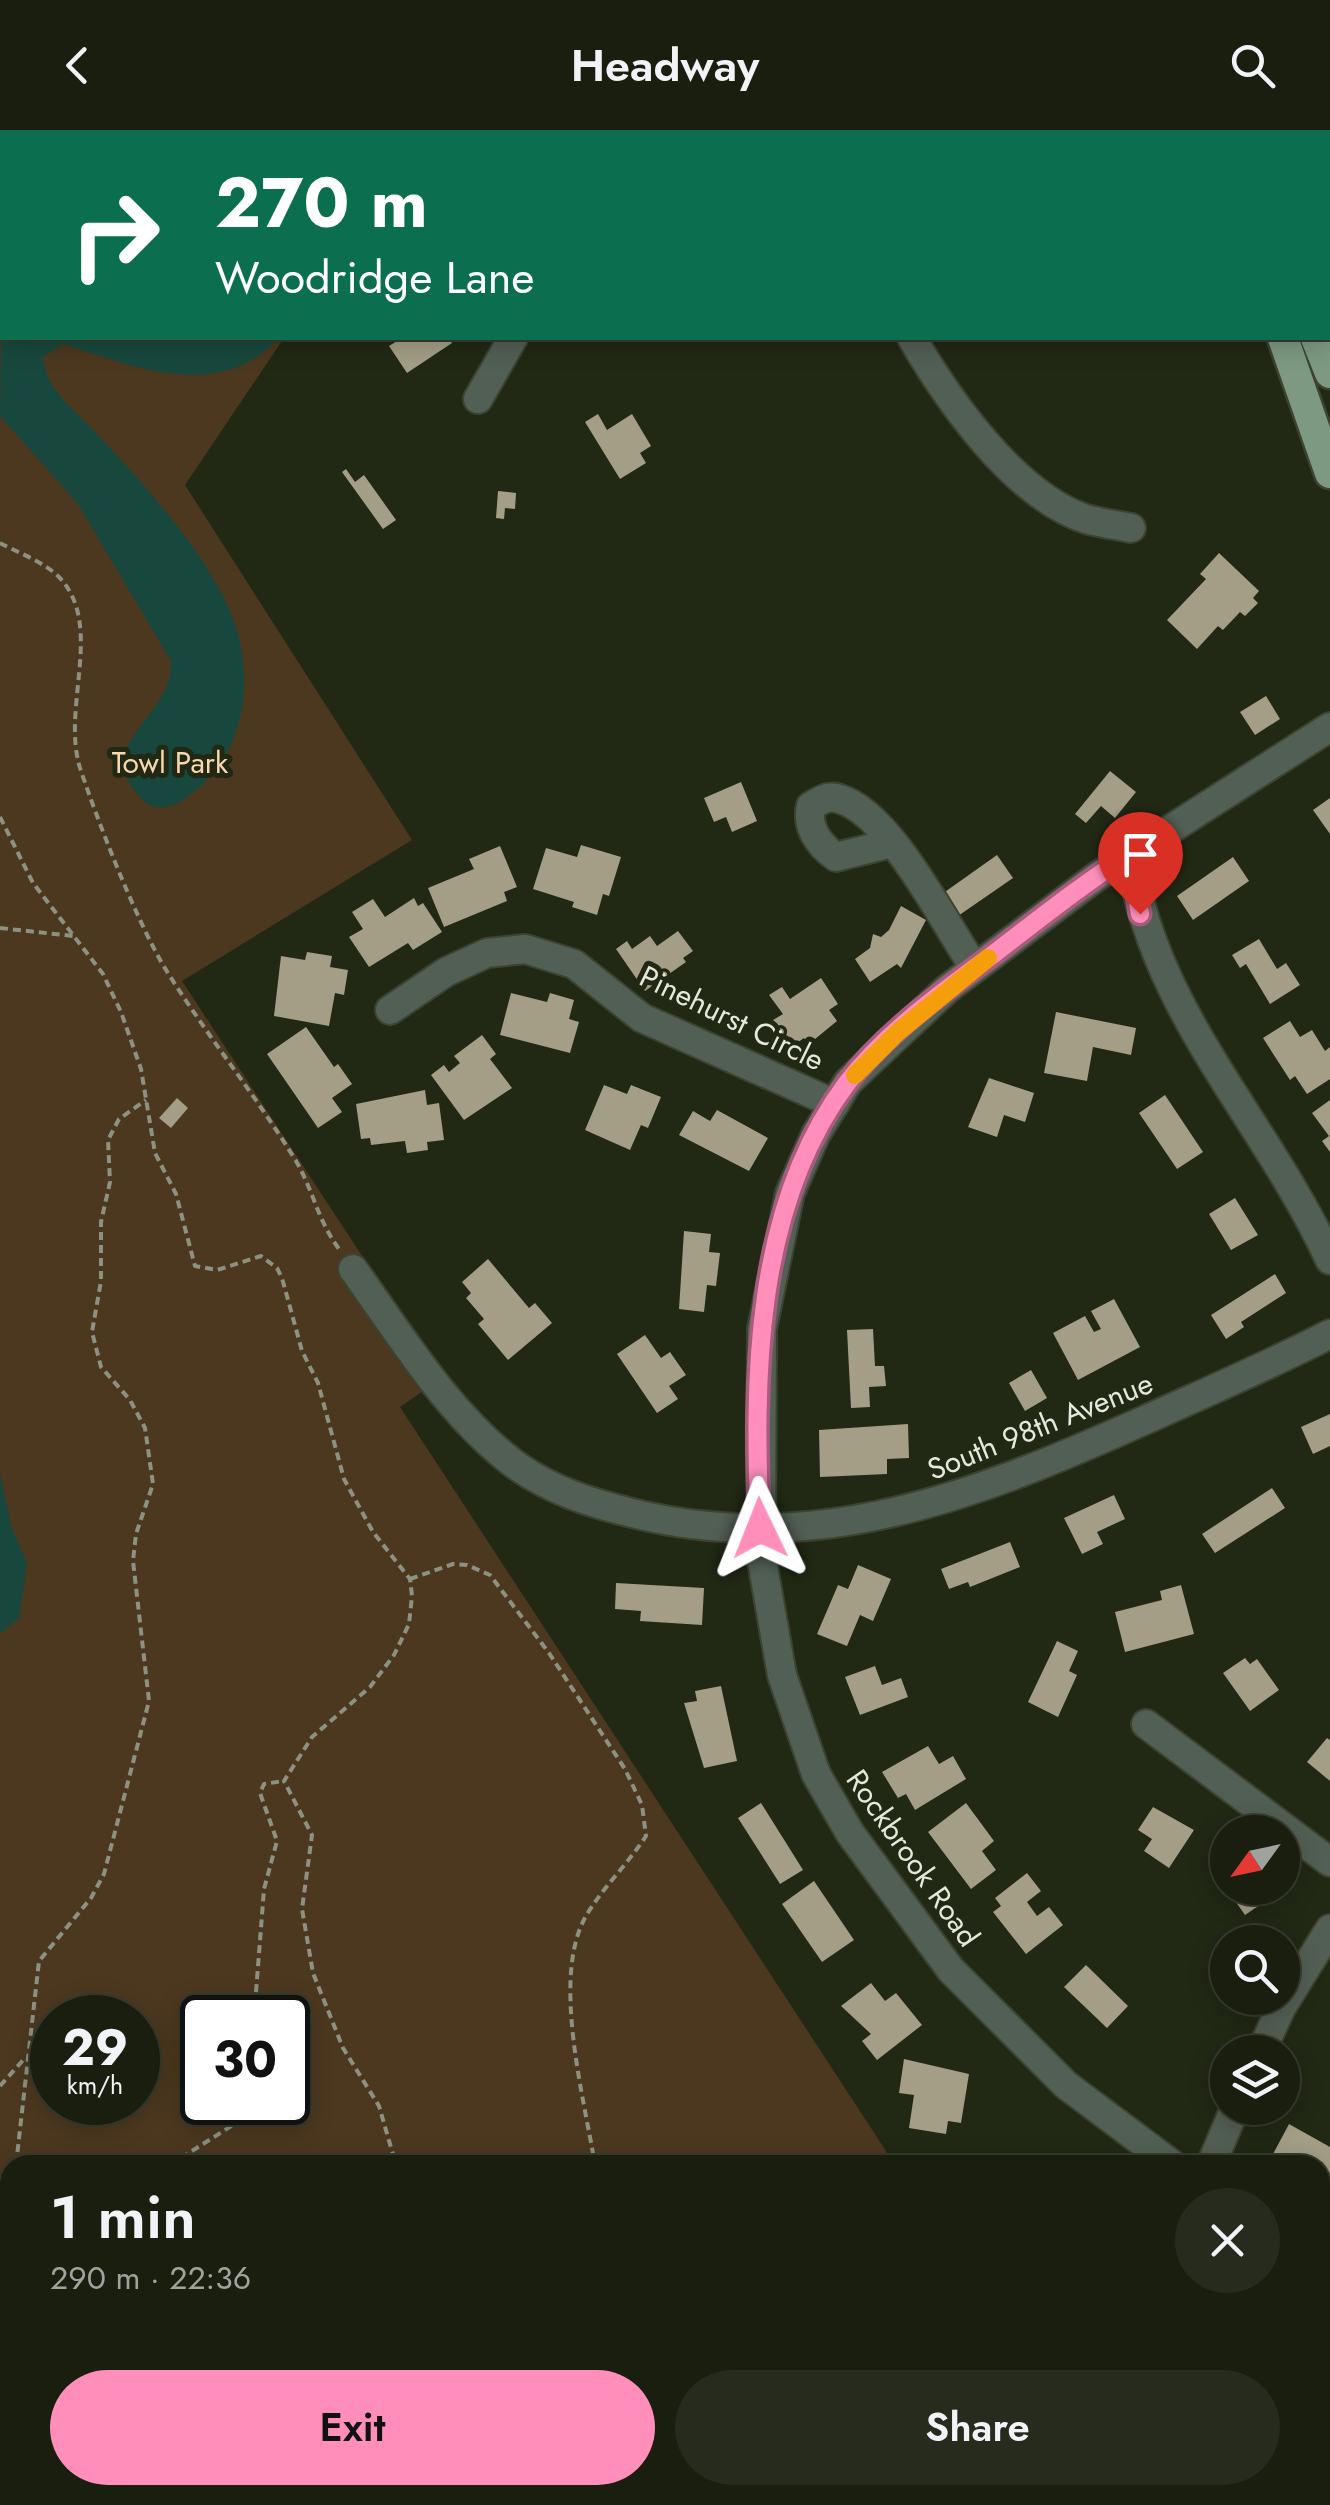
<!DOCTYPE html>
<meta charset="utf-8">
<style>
:root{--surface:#191e0f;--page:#262b1d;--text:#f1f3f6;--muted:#9fa29e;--line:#373c2f;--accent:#ff8ebb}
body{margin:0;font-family:Jost,sans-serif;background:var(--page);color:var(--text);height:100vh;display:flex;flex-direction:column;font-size:38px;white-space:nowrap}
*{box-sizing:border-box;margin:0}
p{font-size:32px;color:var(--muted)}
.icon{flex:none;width:55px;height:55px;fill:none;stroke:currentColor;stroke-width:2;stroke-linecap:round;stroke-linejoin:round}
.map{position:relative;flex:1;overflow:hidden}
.panel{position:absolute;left:0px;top:2025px;width:1330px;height:350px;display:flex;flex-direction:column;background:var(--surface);border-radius:30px 30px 0 0;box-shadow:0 5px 25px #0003,0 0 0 2px var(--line)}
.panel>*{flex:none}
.banner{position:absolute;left:0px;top:0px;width:1330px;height:210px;box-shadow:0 5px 25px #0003,0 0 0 2px var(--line);background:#0b6e4f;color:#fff;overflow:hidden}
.needle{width:65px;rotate:237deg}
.fabs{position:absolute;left:1210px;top:1685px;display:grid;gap:20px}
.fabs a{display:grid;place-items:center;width:90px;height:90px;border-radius:50%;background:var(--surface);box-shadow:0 5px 25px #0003,0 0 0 2px var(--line);font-size:50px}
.speed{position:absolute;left:30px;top:1865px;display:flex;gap:20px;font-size:50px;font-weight:700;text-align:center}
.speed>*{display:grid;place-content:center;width:130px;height:130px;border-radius:50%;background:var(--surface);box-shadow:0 5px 25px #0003,0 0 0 2px var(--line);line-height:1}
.speed small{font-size:25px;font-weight:400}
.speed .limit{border:5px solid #111;border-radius:15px;background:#fff;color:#111}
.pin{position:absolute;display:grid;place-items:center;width:85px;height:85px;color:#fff;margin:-102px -42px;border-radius:50% 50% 50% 0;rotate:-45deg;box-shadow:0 0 10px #0007}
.pin .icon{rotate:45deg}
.me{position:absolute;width:110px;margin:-55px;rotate:358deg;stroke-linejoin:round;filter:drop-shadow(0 0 8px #0008)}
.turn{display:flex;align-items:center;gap:35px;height:210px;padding:0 50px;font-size:45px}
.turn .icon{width:130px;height:130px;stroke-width:2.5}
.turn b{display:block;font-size:70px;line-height:85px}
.round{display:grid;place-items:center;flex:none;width:105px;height:105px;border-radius:52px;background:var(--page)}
.summary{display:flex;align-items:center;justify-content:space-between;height:170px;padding:0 50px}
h1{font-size:60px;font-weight:600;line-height:75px}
.button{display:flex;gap:20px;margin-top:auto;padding:20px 50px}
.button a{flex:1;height:115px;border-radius:60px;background:var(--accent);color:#111;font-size:40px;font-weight:600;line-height:115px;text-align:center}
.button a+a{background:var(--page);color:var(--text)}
header{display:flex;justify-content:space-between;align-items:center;height:130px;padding:0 50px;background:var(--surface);font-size:45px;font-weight:600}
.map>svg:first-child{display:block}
</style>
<header><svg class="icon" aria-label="back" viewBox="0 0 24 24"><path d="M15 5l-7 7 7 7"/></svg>Headway<svg class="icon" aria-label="search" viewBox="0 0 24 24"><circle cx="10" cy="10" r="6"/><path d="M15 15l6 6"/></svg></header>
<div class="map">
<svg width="1330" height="2375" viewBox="0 0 1330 2375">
<rect width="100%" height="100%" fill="#212814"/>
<path fill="#4c381f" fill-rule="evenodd" d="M0 0H423L2 2V208H284L185 355 412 710 182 851 442 1248 400 1277 886 2021 887 2035H10V2365H979L985 2375H0ZM52 1888H138V1972H52ZM202 1888H288V1972H202Z"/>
<g fill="#18483d">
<path d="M2 154V208H279C217 273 136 237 63 214L43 227C45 258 73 278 93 300 143 353 229 445 241 517 247 550 245 584 231 614 218 643 166 705 137 664 131 656 125 647 123 638 118 604 174 575 171 531L78 374 0 286Z"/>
<path d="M0 1343 11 1396 27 1433 19 1488 0 1504Z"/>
</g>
<g fill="#a39e85">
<path d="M402 208H449L452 213 407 243 389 216Z"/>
<path d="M598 284 607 300 632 284 651 316 640 323 646 333 620 349 585 292Z"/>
<path d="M346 339 355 352 364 345 396 390 383 399 342 342Z"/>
<path d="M498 361 516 363 515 379 505 378 504 389 496 388Z"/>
<path d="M1219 423 1259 461 1253 468 1258 473 1245 486 1240 482 1223 500 1218 496 1197 519 1167 490 1206 449 1200 444Z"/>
<path d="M1266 566 1280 589 1255 605 1240 582Z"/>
<path d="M1110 641 1136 662 1115 688 1101 676 1086 693 1075 684Z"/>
<path d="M741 652 757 691 732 702 726 687 714 692 704 668Z"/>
<path d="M1330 668V704L1313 680Z"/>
<path d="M581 715 621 727 609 766 603 764 597 785 572 777 574 772 533 759 546 718 577 727Z"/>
<path d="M500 716 517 757 504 762 507 771 444 797 428 758 474 739 469 729Z"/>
<path d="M997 725 1013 748 958 786 942 764Z"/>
<path d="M1233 727 1249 751 1193 790 1177 766Z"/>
<path d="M414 768 418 776 423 773 442 802 413 820 408 813 369 837 349 807 363 799 352 782 373 769 385 787Z"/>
<path d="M901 776 926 790 901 838 897 834 870 852 855 829 870 818 873 804 881 807 889 800Z"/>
<path d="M678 801 693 821 683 828 686 832 645 861 616 819 627 811 632 819 650 806 657 816Z"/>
<path d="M1259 809 1277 839 1286 833 1300 855 1270 874 1246 834 1240 838 1232 825Z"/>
<path d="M307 822 332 826 330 837 348 840 344 865 335 863 329 896 274 886 281 826 305 830Z"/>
<path d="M821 848 838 874 829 880 837 891 809 914 804 908 791 917 773 890 783 884 769 865 782 857 790 869Z"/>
<path d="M511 863 547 872 550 863 574 870 569 889 579 892 570 923 500 905Z"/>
<path d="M1056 882 1136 898 1131 925 1093 917 1087 951 1044 943Z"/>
<path d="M1290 891 1300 907 1312 900 1325 921 1330 917V949L1307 964 1295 946 1290 950 1263 908Z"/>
<path d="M306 897 334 937 338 934 352 954 332 968 342 982 318 998 267 924Z"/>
<path d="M482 905 496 924 490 929 512 958 464 990 431 945 444 935 449 942 460 933 454 926Z"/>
<path d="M989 948 1034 963 1025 992 1004 985 997 1007 968 997Z"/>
<path d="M604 955 627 964 631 955 661 967 648 998 641 995 630 1020 585 1000Z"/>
<path d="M425 960 427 975 439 973 444 1010 427 1012 428 1020 407 1023 405 1011 371 1015 370 1008 361 1009 356 974Z"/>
<path d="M1165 965 1203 1022 1177 1039 1139 983Z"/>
<path d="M177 968 188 978 171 998 159 988Z"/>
<path d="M1330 970V1022L1322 1011 1329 1006 1312 983Z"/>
<path d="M717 980 768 1008 749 1041 679 1005 693 981 710 991Z"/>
<path d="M1235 1068 1258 1105 1231 1120 1209 1084Z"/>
<path d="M684 1101 711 1104 709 1122 720 1123 716 1156 707 1155 704 1182 679 1179Z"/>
<path d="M488 1129 529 1178 535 1173 552 1193 508 1230 478 1194 484 1189 466 1168 471 1163 462 1152Z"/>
<path d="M1275 1144 1286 1163 1241 1192 1244 1197 1226 1209 1211 1185Z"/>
<path d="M1114 1169 1140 1217 1078 1250 1053 1203 1085 1186 1094 1202 1101 1199 1091 1181Z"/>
<path d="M873 1199 875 1236H884L886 1256 869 1257 870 1277 851 1278 847 1200Z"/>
<path d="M645 1205 661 1228 670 1222 686 1245 669 1256 678 1269 657 1283 617 1224Z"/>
<path d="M1031 1240 1047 1268 1025 1281 1009 1253Z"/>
<path d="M1330 1284V1316L1313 1324 1301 1297Z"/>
<path d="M908 1294 909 1328 887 1329V1344L820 1347 819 1300Z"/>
<path d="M1272 1358 1285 1378 1215 1423 1202 1404Z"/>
<path d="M1114 1365 1125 1389 1097 1402 1103 1414 1082 1424 1064 1388Z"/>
<path d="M1010 1412 1020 1437 970 1457 968 1452 949 1459 941 1439Z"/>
<path d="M858 1435 891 1449 873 1491 860 1485 847 1516 817 1504 838 1455 848 1459Z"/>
<path d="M616 1453 704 1458 702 1495 640 1491 641 1481 615 1479Z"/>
<path d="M1181 1455 1194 1504 1125 1522 1115 1482 1162 1470 1160 1461Z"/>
<path d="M1057 1511 1078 1521 1069 1541 1077 1545 1058 1587 1028 1572Z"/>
<path d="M1245 1528 1250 1534 1257 1529 1279 1560 1250 1581 1223 1543Z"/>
<path d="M875 1536 882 1555 901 1548 908 1567 860 1585 845 1547Z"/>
<path d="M721 1556 737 1631 704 1638 684 1573 697 1571 695 1561Z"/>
<path d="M1327 1608 1330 1610V1651L1307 1632Z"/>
<path d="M928 1616 939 1634 953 1626 966 1649 915 1680 906 1664 898 1668 882 1642Z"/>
<path d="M761 1673 803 1740 780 1754 738 1688Z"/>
<path d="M966 1673 994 1711 982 1721 996 1740 971 1759 928 1702Z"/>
<path d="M1153 1677 1194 1700 1169 1738 1144 1721 1152 1709 1138 1700Z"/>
<path d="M1027 1743 1041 1761 1027 1772 1037 1786 1049 1777 1063 1795 1026 1824 993 1782 1001 1776 995 1768Z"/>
<path d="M1228 1749V1758H1267L1273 1766 1245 1785 1222 1752Z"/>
<path d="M814 1751 854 1810 822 1832 782 1774Z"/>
<path d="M1086 1835 1128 1876 1107 1898 1064 1857Z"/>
<path d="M871 1853 885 1871 896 1863 922 1895 877 1930 862 1911 871 1904 841 1876Z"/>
<path d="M904 1929 969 1944 961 1993 948 1991 946 2004 909 1998 914 1965 899 1963Z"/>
<path d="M1289 1994 1330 2017V2052L1320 2047V2035L1292 2031 1289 2035 1272 2026Z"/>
</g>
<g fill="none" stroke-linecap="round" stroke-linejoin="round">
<defs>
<g id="minor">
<path d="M1016 0 1019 2"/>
<path d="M672 2 673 0"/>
<path d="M885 2 888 0"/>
<path d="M912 208C948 270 1014 365 1086 389 1100 393 1116 395 1131 398"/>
<path d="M478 269 513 208"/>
<path d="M892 713 836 727C819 715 806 697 811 676 821 670 828 665 840 669 891 684 945 795 975 838"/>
<path d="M1130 724C1152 882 1266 990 1330 1130"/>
<path d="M390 880 446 842 487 823 525 819 574 834 642 888 835 974"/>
<path d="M353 1139C401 1206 450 1287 517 1336 551 1360 588 1372 628 1382 813 1430 978 1365 1145 1290 1207 1262 1270 1235 1330 1204"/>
<path d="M1146 1594 1330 1732"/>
<path d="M1261 1922 1281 1878 1330 1799"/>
<path d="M1173 2035 1066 1955 951 1840 850 1703 816 1644 782 1545 761 1425 762 1199 790 1063 816 1004 848 952 947 859 1096 747 1330 597"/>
<path d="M1211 2035 1235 1978"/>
<path d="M1320 2112 1330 2117"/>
<path d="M1146 2375V2365"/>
</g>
<g id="major">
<path d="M1209 0 1210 2"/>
<path d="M1236 0 1237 2"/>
<path d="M1283 208 1330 343"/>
<path d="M1316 208 1330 243"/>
</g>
</defs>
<use href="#minor" stroke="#3c4330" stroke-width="32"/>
<use href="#major" stroke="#3c4330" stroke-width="35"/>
<g stroke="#8c9282" stroke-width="4" stroke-dasharray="8 5" stroke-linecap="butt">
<path d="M0 413C19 423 44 432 59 447 105 495 61 577 80 638 98 692 135 787 163 835 204 902 255 964 296 1031 313 1060 318 1091 339 1119"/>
<path d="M0 687 33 753 103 844 121 882 141 939 155 1023 176 1064 195 1136 217 1140 261 1126 277 1138 282 1148 302 1221 318 1253 344 1349 373 1402 410 1449 412 1466 409 1494 394 1525 370 1557 312 1607 284 1651 312 1705 302 1779 313 1843 343 1918 379 1976 396 2035"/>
<path d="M0 798 73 806"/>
<path d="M410 1449 453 1434 467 1435 490 1445 549 1523 625 1639 642 1675 646 1706C628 1734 603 1757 586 1786 551 1847 584 1967 595 2035"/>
<path d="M254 1888 264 1759 277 1711 260 1663 264 1654 283 1651"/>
<path d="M0 1956 25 1928"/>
<path d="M16 2035 39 1831 91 1768 104 1744 149 1571 133 1431 136 1404 153 1354 145 1298 130 1270 101 1237 92 1202 101 1151V1092L110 1052 108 1010 119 989 146 970"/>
<path d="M170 2035 236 1993 250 1972"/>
<path d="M0 2062 10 2065"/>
<path d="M17 2365 18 2375"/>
<path d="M660 2365V2375"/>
<path d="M117 2375V2365"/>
<path d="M428 2375 430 2365"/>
</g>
<use href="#minor" stroke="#525f54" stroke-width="28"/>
<use href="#major" stroke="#7d9982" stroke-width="30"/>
</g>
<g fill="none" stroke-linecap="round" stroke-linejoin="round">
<defs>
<path id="route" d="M760 1398C753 1250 754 1077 847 953 886 902 944 861 995 823 1039 789 1083 754 1130 724L1140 784"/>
</defs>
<use href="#route" stroke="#a65c7a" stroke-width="25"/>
<use href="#route" stroke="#ff8ebb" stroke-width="18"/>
<path stroke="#f59e0b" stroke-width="18" d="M855 945 898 902 988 828"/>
</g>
<g text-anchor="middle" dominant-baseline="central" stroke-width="10" stroke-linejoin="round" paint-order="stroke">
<g font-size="30" fill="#fad7ac" stroke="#212814">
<text x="170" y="632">Towl Park</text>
</g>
<g font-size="30" fill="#e4e9dc" stroke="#212814">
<text transform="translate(732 888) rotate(26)">Pinehurst Circle</text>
<text transform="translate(1040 1296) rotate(-22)">South 98th Avenue</text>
<text transform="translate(913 1728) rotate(55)">Rockbrook Road</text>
</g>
</g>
</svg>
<div class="fabs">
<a><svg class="needle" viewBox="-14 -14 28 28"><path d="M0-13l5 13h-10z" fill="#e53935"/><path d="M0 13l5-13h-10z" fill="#9fa29e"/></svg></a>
<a><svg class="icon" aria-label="search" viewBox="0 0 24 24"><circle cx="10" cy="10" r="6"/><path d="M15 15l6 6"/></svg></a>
<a><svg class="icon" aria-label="layers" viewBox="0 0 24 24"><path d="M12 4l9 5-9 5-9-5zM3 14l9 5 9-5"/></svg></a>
</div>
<div class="speed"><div>29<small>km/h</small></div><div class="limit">30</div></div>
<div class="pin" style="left:1140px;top:784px;background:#d93025"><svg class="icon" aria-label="arrive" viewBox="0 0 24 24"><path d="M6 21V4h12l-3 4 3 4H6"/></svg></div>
<svg class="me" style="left:760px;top:1398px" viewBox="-20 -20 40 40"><path d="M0-17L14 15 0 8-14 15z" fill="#ff8ebb" stroke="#fff" stroke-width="4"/></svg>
<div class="banner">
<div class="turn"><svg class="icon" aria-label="right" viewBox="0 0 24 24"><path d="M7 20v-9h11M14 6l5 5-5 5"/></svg><div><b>270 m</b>Woodridge Lane</div></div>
</div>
<section class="panel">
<div class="summary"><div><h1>1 min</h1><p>290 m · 22:36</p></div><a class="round"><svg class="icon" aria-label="close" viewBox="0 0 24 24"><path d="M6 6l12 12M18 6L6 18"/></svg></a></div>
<div class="button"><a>Exit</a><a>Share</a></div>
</section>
</div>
